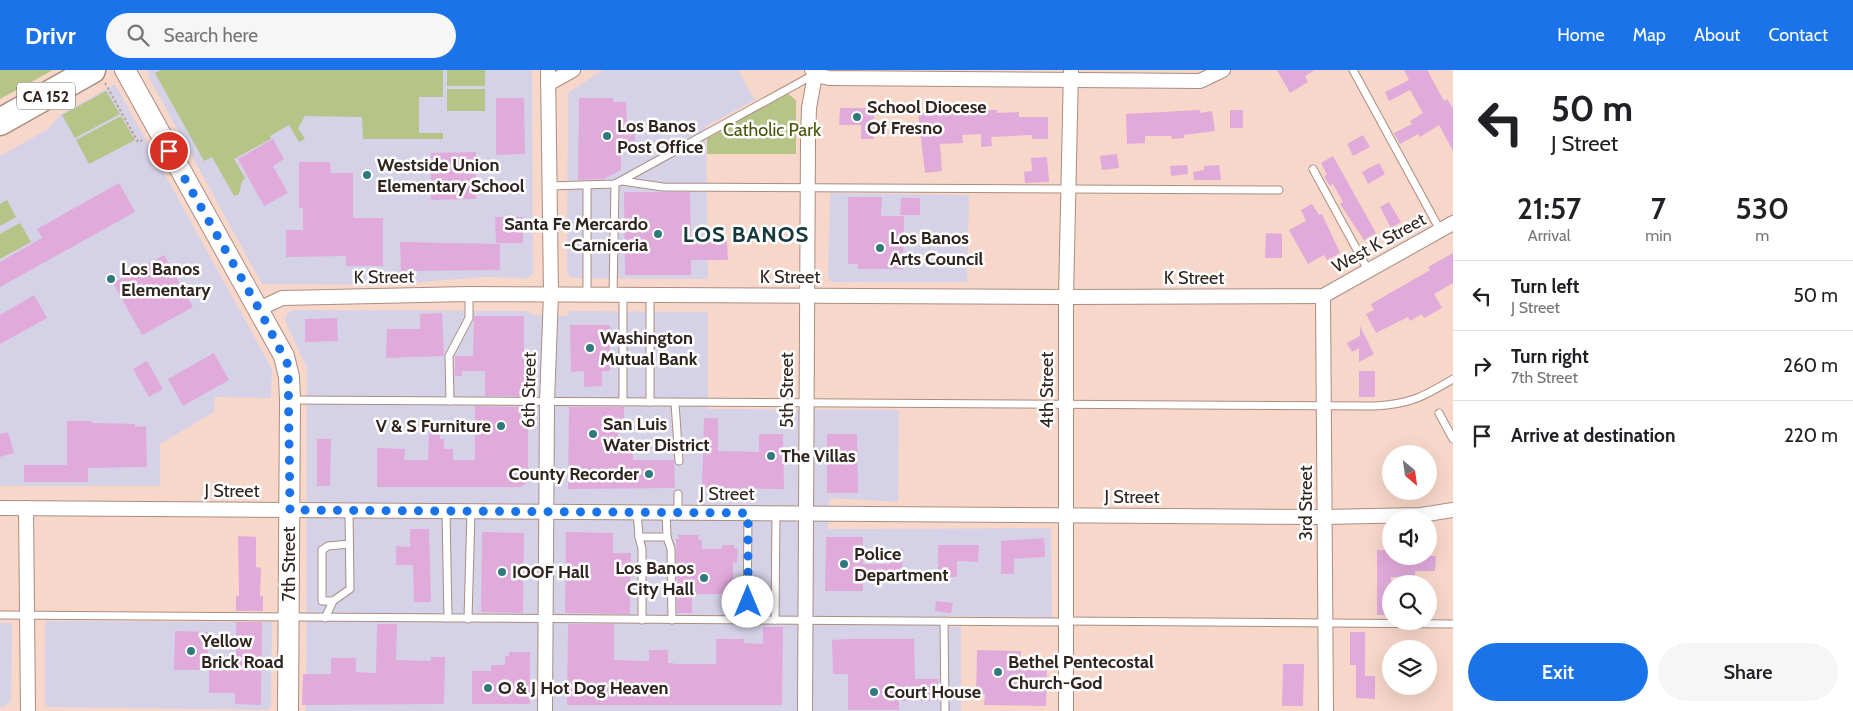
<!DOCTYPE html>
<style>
:root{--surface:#fff;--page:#f6f6f6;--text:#202124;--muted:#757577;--line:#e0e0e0;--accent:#1a73e8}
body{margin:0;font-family:Cabin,sans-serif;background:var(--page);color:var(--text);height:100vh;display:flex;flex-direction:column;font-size:19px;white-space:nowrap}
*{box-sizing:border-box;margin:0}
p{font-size:16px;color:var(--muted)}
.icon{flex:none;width:28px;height:28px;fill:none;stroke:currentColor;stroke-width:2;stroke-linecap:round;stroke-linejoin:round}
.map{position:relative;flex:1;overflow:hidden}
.panel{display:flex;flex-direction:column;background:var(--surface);width:400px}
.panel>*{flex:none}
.top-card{background:#fff;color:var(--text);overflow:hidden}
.needle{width:32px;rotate:151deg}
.tools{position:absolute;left:1382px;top:375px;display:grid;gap:10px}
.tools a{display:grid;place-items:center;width:55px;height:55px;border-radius:50%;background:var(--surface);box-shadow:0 5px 20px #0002;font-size:25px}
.pin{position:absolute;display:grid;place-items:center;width:42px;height:42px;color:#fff;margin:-21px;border:2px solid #fff;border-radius:50%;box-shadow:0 1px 5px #0007}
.me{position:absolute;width:55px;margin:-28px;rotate:0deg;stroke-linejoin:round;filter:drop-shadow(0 0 4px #0008)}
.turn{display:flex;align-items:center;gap:18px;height:105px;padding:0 15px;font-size:22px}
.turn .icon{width:65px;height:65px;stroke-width:2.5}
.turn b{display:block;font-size:35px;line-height:42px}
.eta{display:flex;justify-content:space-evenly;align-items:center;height:85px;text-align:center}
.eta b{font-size:30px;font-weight:600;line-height:35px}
.primary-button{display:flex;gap:10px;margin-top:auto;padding:10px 15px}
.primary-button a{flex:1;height:58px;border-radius:30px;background:var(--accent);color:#fff;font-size:20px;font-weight:600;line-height:58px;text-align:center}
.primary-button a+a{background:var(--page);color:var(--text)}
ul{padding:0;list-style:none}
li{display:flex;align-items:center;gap:15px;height:70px;padding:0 15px;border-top:1px solid var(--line)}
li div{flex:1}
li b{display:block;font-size:19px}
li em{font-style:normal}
header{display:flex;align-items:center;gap:30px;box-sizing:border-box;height:70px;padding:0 25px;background:var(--accent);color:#fff}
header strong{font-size:24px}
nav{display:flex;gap:28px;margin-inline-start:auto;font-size:18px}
.search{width:350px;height:45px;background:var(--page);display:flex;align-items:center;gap:12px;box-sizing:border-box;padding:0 18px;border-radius:28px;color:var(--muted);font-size:19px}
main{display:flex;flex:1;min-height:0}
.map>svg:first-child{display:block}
</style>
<header>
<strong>Drivr</strong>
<div class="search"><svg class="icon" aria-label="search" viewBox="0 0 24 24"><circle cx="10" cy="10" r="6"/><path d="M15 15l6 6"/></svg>Search here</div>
<nav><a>Home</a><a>Map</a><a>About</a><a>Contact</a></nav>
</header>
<main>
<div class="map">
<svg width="1453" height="641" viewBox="0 0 1453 641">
<rect width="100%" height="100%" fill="#f7d7c9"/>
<g fill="#d5d2e8">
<path d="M149 0H532L533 204 527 208 484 207 383 215 262 214 148 6Z"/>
<path d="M603 0H738L755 30 706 56 708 209 571 208 567 203 568 23Z"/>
<path d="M115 14 272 299 271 328 215 327 214 342 160 374V416H0V86L48 59 60 45Z"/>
<path d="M830 123 969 125 967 212H832L828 207Z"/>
<path d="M293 240 528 241 533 245 566 246 571 241 708 242V339L899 340 898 432 830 428 828 459 1051 458 1052 547 939 546V556L961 557V641H306L307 298 286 253V245Z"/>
<path d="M45 551 272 552 271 636 268 640 49 637 45 634Z"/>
<path d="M0 553H12L11 631 4 637H0Z"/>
</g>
<g fill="#b6c488">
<path d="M0 0H53L0 29Z"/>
<path d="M161 0H443V27H419V63H443V69H363L362 47 305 46 298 58 305 69 299 72 289 55 270 66 271 69 234 89 245 108 242 111 239 124 234 126 212 87 204 91 155 3Z"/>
<rect x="447" y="0" width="38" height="16"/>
<rect x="447" y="19" width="38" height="22"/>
<path d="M106 21 120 44 75 68 62 45Z"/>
<path d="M787 23 796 30V84H707V69Z"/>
<path d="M121 46 135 70 89 94 76 70Z"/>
<path d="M7 130 16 147 0 156V134Z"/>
<path d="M20 153 31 172 0 189V164Z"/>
</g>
<g fill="#e0aadb">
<path d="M1277 0H1315L1305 6 1308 12 1290 23Z"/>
<path d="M1404 0H1427L1444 31 1447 29 1453 38V81L1439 55 1420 67 1418 64 1400 74 1394 63 1412 54 1410 51 1423 43 1410 20 1389 31 1385 22 1409 10Z"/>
<path d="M496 28H524L525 84 496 85Z"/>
<path d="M579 28H613V32H626L627 56H635V76L621 77V100L604 109 578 110Z"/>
<path d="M840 38H874V69H861V55H839Z"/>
<path d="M961 40H997V43L1019 42V47H1048V69H1032V65L991 67 992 76 981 77V64L962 65 963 73 940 74 942 101 925 103 918 43Z"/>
<path d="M1200 40 1201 43 1212 41 1215 61 1184 65V68L1172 69 1171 66H1145V73L1127 74 1126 44Z"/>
<rect x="1230" y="40" width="13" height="18"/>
<path d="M1363 65 1370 77 1353 86 1347 74Z"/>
<path d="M273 69 284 89 273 96 288 123 264 136 238 89Z"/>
<path d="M476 82V129L431 130V83Z"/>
<path d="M1117 84 1119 98 1102 100 1100 86Z"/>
<path d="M1333 86 1376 163 1364 170 1340 134 1343 132 1333 114 1330 116 1324 106 1327 105 1321 93Z"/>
<path d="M1047 87 1049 112 1025 113 1024 102 1032 101 1031 88Z"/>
<path d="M299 92H330L331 103H353V148H383V196H346V186L286 187V160H303V138H299Z"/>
<path d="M1379 93 1385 104 1368 114 1362 102Z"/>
<path d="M1187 95 1188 104 1171 106 1170 96Z"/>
<path d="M1219 95 1221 110H1194L1193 102 1204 100V96Z"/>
<path d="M119 113 135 142 0 217V192L42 168 37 159Z"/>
<path d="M624 122H690L691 173 727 171 728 190H691V205H625Z"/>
<path d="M848 127H882L881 146H904L903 199H858V194H848Z"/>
<path d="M901 128H920V145H900Z"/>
<path d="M1389 132 1401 152 1391 158 1380 137Z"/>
<path d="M1312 134 1319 145 1322 144 1340 183 1327 190 1324 185 1308 194 1289 160 1306 151 1301 140Z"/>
<path d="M495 147H523V173H496Z"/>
<path d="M1266 163 1282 164V188H1265Z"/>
<path d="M400 172 500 174V200L401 201Z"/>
<path d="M1453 183V213L1434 224 1442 238 1424 248 1422 244 1410 251 1408 247 1376 263 1366 244 1374 240 1371 234 1430 200 1428 197Z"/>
<path d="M164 185 193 237 142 265 113 213Z"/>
<path d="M34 225 47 248 0 274V245Z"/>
<path d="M442 243 444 286 386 288 387 259H420V244Z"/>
<path d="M474 246H524V304H527V326H485V301H462V306H455V286H473Z"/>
<path d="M337 248 338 271 305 272V249Z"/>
<path d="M570 255H610V301H602V316L584 317V301L571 302Z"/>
<path d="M1360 256 1374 284 1359 292V278L1352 282 1347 273 1360 266Z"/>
<path d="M214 283 229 310 183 336 168 309Z"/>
<path d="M147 291 163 319 149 327 133 299Z"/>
<rect x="1359" y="301" width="16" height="26"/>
<path d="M475 336 528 337V412L521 417H377V378L405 379 404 390H428L429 359H440V369H444V379H453V390H475Z"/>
<path d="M569 337H624V350H618V380H633V390H674L675 418 568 419Z"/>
<path d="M704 348H718V381L759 382V364H783L784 419 702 418Z"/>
<path d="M67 351H92V353L135 354V357L146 356 147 397 88 398V412H24V395H67Z"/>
<path d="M8 362 14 383 0 387V364Z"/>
<path d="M827 364H857L858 423H827Z"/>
<path d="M317 369H331L330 416H317Z"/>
<path d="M410 459H429L431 532H414L413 495H396V476L410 477Z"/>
<path d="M482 462 524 463 523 543 481 542Z"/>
<path d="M566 462 613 463V483H631L630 544 565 543Z"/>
<path d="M678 465H699L698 470H702V479H722V475H734V478L738 479 737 493 733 492V524H692V543H677L676 469H679Z"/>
<path d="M238 466 256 467V497L261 498 260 526H263V541H236V526H239Z"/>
<path d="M826 467H863V494H890V479H903L902 504H899V508H863V521H825Z"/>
<path d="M1044 468 1045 487 1014 489V504H1001V471Z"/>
<path d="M938 475H979L978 492 957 491V507L938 506Z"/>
<path d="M1377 480H1391V486H1436L1435 501H1415V507H1391V545H1377Z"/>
<path d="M936 531 953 533 951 543 935 541Z"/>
<path d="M236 552H262L261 635 235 634V623H209V600H174L175 561 208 562V588H236Z"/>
<path d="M377 554H397L396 590 431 591V587H445L444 634 302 635 303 604H331V588H356V602L376 603Z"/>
<path d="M568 554H614V590L649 591V580H668V593L678 594H716V569H744V573L763 574V557H783L782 635H567Z"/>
<path d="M1350 562H1365V606H1375V629L1356 628V595H1350Z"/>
<path d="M848 569H914L915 609H938V631H899V640H848V604H833L832 570Z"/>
<path d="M977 580 1021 581 1020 590H1047L1046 636 984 635 985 624H976Z"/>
<path d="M509 582H530V634H472V601H491V595H505V586H509Z"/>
<path d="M1283 594H1304L1303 636H1282Z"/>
</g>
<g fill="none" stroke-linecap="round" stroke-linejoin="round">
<defs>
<g id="lane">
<path d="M1353 0 1440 160"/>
<path d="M1313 99 1368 200"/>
<path d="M622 111 663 117 1279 120"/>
<path d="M587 115V225"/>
<path d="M549 116 615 114 815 4"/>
<path d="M613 225 615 114"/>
<path d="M623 225V332"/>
<path d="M650 225V332"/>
<path d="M292 330 1375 336C1410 334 1423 327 1453 309"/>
<path d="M450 331 449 286 469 248V224"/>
<path d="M675 333 679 391"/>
<path d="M1439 343 1453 369"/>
<path d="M446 441 448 548"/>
<path d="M637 442 639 467 642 479V550"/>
<path d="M666 442 667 467 671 479 672 550"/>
<path d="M678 442V424"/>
<path d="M639 467H667"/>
<path d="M349 474 328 476 322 480V531H333L350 519 349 440"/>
<path d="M0 545 1065 552"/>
<path d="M325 548 333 531"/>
<path d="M468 549 471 441"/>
<path d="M747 550 748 443"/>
<path d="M775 550 776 443"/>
<path d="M944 551 945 641"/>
<path d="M1064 551 1453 554"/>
</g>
<g id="street">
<path d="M815 5 829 8 1200 11 1223 0"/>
<path d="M548 14 573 0"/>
<path d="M1323 226 1326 641"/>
<path d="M259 239 282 228 469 224 1066 227 1323 226 1453 153"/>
<path d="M0 438 1324 447 1421 445 1453 440"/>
<path d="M26 438 28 641"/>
<path d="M545 641 547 332 551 224 548 0"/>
<path d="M805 641 808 69 809 38 815 5 812 0"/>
<path d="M1066 641V227L1071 0"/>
</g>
<path id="secondary" d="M125 0 284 286 289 307 290 330 288 641"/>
<path id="highway" d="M0 52 92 0"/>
</defs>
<use href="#lane" stroke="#ab8d80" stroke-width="9"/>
<use href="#street" stroke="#ab8d80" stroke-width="16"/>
<use href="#secondary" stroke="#ab8d80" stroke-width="22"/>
<use href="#highway" stroke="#ab8d80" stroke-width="29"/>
<path stroke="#baa095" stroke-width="2" stroke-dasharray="2.5 2.5" stroke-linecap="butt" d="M105 13 138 72 145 69"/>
<use href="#lane" stroke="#fff" stroke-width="7"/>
<use href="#street" stroke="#fff" stroke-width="14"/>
<use href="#secondary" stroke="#fff" stroke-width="20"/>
<use href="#highway" stroke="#fff" stroke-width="26"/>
</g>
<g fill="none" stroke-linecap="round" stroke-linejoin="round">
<path stroke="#1a73e8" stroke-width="9" stroke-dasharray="0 16.2" d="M169 81 259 239 288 295 290 440 748 443V532"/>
</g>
<g fill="#30797f" stroke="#fff" stroke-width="2">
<circle cx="857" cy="47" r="5"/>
<circle cx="607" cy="66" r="5"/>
<circle cx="367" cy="105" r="5"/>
<circle cx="658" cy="164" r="5"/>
<circle cx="880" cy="178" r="5"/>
<circle cx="111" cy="209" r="5"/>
<circle cx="590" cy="278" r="5"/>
<circle cx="501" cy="356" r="5"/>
<circle cx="593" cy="364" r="5"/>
<circle cx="771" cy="386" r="5"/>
<circle cx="649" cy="404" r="5"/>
<circle cx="844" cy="494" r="5"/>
<circle cx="502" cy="502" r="5"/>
<circle cx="704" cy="508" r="5"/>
<circle cx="191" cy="581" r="5"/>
<circle cx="998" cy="602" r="5"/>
<circle cx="488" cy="618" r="5"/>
<circle cx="874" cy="622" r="5"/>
</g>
<g text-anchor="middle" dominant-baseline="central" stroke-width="5" stroke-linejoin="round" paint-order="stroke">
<rect fill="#fff" stroke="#6e6662" stroke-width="1" x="17" y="12.5" width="58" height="27" rx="4"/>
<g font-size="16" font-weight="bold" fill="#30241f">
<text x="46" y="26">CA 152</text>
</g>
<g font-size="18" font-weight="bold" fill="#30241f" stroke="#fff" text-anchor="start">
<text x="867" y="37">School Diocese<tspan x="867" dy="21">Of Fresno</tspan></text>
<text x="617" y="56">Los Banos<tspan x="617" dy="21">Post Office</tspan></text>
<text x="377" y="95">Westside Union<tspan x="377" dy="21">Elementary School</tspan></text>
<text x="648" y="154" text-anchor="end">Santa Fe Mercardo<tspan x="648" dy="21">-Carniceria</tspan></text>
<text x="890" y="168">Los Banos<tspan x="890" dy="21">Arts Council</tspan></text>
<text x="121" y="199">Los Banos<tspan x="121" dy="21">Elementary</tspan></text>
<text x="600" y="268">Washington<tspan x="600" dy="21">Mutual Bank</tspan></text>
<text x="603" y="354">San Luis<tspan x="603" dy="21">Water District</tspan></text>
<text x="491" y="356" text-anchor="end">V &amp; S Furniture</text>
<text x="781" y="386">The Villas</text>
<text x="639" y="404" text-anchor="end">County Recorder</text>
<text x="854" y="484">Police<tspan x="854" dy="21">Department</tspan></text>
<text x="694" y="498" text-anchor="end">Los Banos<tspan x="694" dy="21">City Hall</tspan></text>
<text x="512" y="502">IOOF Hall</text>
<text x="201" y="571">Yellow<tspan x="201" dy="21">Brick Road</tspan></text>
<text x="1008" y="592">Bethel Pentecostal<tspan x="1008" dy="21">Church-God</tspan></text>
<text x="498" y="618">O &amp; J Hot Dog Heaven</text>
<text x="884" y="622">Court House</text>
</g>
<g font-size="18" fill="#475406" stroke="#fff">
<text x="772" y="60">Catholic Park</text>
</g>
<g font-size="18" fill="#30241f" stroke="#fff">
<text transform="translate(1379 173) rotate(-29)">West K Street</text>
<text transform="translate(384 207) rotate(-1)">K Street</text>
<text x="790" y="207">K Street</text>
<text x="1194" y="208">K Street</text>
<text transform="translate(529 320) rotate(-89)">6th Street</text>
<text transform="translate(787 320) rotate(-90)">5th Street</text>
<text transform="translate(1047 320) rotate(-90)">4th Street</text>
<text x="232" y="421">J Street</text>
<text x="727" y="424">J Street</text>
<text x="1132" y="427">J Street</text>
<text transform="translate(1306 433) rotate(-90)">3rd Street</text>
<text transform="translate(289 494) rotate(-90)">7th Street</text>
</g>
<g font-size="22" font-weight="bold" letter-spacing="1" fill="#16393c" stroke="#fff">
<text x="746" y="164">LOS BANOS</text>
</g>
</g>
</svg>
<div class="tools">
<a><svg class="needle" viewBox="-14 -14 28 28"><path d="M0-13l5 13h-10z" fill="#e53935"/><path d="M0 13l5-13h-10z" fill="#757577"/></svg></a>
<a><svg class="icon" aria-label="sound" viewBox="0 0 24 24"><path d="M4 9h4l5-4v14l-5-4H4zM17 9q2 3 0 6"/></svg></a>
<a><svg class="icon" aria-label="search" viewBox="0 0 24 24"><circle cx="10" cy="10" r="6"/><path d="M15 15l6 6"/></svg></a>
<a><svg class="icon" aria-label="layers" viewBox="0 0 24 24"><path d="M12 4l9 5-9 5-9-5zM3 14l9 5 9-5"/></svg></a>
</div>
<div class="pin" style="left:169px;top:81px;background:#d93025"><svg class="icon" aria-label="arrive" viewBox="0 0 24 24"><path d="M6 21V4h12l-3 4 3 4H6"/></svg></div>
<svg class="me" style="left:748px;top:532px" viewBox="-20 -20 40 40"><circle r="19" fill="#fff"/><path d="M0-13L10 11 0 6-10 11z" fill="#1a73e8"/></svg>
</div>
<section class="panel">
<div class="top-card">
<div class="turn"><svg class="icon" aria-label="left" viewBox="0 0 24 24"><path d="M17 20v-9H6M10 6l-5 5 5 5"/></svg><div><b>50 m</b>J Street</div></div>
</div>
<div class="eta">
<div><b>21:57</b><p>Arrival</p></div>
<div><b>7</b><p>min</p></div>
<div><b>530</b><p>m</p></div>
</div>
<ul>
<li><svg class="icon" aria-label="left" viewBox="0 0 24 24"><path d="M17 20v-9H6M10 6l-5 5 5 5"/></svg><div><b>Turn left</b><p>J Street</p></div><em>50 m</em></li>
<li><svg class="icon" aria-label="right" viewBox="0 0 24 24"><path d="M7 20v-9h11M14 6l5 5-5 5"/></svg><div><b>Turn right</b><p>7th Street</p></div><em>260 m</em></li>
<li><svg class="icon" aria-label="arrive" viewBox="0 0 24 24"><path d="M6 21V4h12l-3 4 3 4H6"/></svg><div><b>Arrive at destination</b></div><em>220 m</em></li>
</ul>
<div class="primary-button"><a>Exit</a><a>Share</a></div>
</section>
</main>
